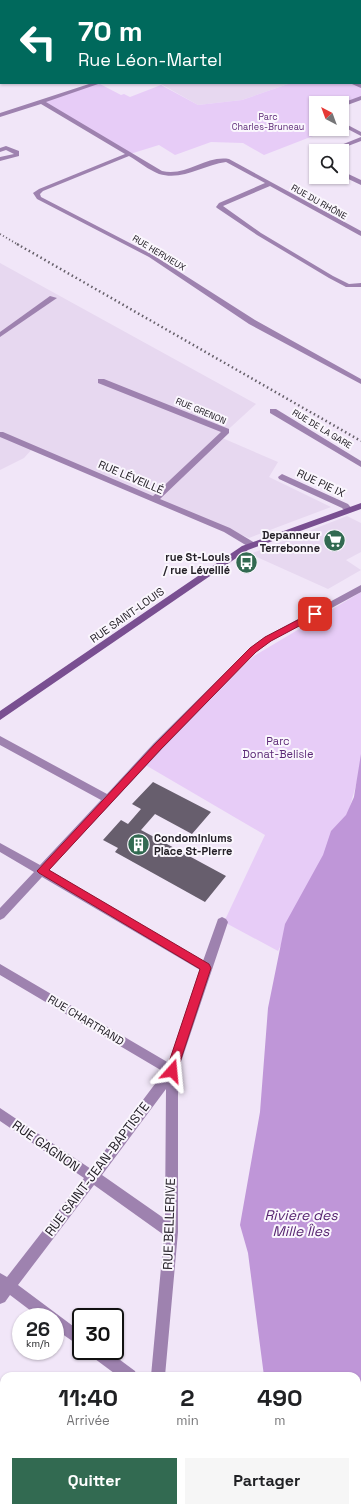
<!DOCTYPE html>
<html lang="fr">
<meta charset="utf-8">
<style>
:root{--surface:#fff;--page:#f6f6f6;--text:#202124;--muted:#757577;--accent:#326a51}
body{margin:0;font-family:"Space Grotesk",sans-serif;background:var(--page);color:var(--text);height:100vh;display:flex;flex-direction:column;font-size:15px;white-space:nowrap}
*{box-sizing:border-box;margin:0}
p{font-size:13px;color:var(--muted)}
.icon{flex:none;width:22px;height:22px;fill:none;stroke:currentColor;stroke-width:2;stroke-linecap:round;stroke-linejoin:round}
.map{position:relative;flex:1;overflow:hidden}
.sheet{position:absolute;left:0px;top:1372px;width:361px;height:140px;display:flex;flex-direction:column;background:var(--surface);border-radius:12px 12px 0 0;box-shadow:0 1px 3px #0004}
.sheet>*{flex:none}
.guide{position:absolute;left:0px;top:0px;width:361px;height:84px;box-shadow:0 1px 3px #0004;background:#00695c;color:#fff;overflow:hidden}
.needle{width:26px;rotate:319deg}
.controls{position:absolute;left:309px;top:96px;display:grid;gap:8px}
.controls a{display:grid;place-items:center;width:40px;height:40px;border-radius:0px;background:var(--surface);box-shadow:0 1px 3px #0004;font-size:20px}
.speed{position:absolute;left:12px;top:1308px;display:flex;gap:8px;font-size:20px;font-weight:700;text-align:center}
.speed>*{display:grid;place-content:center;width:52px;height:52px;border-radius:50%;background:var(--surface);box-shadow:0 1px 3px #0004;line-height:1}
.speed small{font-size:10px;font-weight:400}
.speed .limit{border:2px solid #111;border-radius:6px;background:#fff;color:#111}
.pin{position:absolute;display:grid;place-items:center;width:34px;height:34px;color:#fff;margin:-17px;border-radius:8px;box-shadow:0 2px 6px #0006}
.me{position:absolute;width:44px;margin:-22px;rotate:18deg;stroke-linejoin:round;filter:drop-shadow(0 0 3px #0008)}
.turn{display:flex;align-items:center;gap:14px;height:84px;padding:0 12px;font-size:18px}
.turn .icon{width:52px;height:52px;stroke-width:2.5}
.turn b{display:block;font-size:28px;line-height:34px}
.eta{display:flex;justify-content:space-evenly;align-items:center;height:68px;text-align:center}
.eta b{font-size:24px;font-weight:700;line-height:28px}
.primary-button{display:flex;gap:8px;margin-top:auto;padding:8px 12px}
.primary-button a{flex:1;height:46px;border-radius:0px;background:var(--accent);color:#fff;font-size:16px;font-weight:700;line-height:46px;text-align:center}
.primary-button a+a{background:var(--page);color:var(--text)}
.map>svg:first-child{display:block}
</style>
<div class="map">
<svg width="361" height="1512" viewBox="0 0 361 1512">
<rect width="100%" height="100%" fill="#f1e6f8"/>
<g fill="#e7d8f0">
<path d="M159 83H291L242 100 198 105Z"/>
<path d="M0 263 256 404 220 437 278 462 269 477 331 507 249 538 34 447 24 458 0 470Z"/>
<path d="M347 516 361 523V552L346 560 361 570 328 589 250 554Z"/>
</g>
<g fill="#e7ccf7">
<path d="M98 83 121 95 124 94 130 97 161 85 198 105 242 100 291 83H354L361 86V98L342 103H316V129H331L264 155 243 143 211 142 175 155 159 145 130 154 42 102Z"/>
<path d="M361 592V767L349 810 278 951 224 922 265 835 142 763 254 656Z"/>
</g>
<path fill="#bf96d8" d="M361 754V1512H261L262 1508H357V1376H264L248 1253 240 1225 260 1112 268 1008 285 924 323 855 331 831 346 815 354 797Z"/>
<path fill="#675e6d" d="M153 782 211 812 192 834 155 814 141 830 226 876 205 902 115 852 118 848 103 840 121 820 128 824 141 809 132 804Z"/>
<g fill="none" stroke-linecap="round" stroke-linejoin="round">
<g fill="#9e82af" fill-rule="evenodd">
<path d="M23 0H30L31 1H24Z"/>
<path d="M100 0H107L108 1H101Z"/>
<path d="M182 0H189L190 1H183Z"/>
<path d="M258 0H266L267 1H259Z"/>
<path d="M344 0H352L343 1Z"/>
<rect x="360" y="26" width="1" height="4"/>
<path d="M0 27 1 28V32L0 31Z"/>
<path d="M360 44 361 45V49L360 48Z"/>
<rect x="0" y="74" width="1" height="4"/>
<path d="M92 83H101L46 102 162 171C186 177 206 155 229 159L361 231V236L359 235 270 186 223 206 261 233 333 276 349 284 361 283V287H346L329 278 257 235 217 208 216 207 219 203 265 183 226 162C203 165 183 181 159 174 149 170 139 162 129 156L43 191 40 194 41 197 153 255 255 320 361 379V384L249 324 149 257 37 199 33 193 39 189 125 154 41 104 0 117V113Z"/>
<path d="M351 83 361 84V88L352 84Z"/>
<path d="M361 96V100L342 107V103Z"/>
<path d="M342 122 361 132V136L342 126Z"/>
<path d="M361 137V141L335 151H326Z"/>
<path d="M6 146 19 151V156L0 161V157L14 154 6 150 0 152V148Z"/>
<path d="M342 171 361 180V185L342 176Z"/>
<path d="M50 296 57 298 0 337V332Z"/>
<path d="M98 379H104L229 429V433L160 499 230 528 255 543 256 545 255 547H249L224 532 0 437V432H3L153 496 221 432 98 383Z"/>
<path d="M270 409H276L361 461V467L270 413Z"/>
<path d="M282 474 348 504 353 510 352 512H346L342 508 279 479 278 477Z"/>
<path d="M361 585V592L271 641 256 652 162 749 49 870 203 961 218 919 222 917 226 919 228 922 178 1071V1232L165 1376H151L164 1235 94 1185 18 1285 81 1332V1347L55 1329V1317H39L10 1295 5 1302 0 1304V1273L7 1277 84 1178 0 1121V1108L91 1169 164 1072 0 975V964L169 1063 200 970 42 877 4 918 0 920V908L34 872 0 852V843L40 865 101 800 0 745V736L107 794 154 743 250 648 265 637ZM166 1089 165 1219 102 1175Z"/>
<path d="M89 1351H108L135 1371 137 1376H118L91 1356Z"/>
</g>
<path fill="#794f91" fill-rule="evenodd" d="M361 503V509L248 550 0 720V711L242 546Z"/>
<g fill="#5e2879" fill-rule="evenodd">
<path d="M0 1482 4 1483V1499L0 1498Z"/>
<path d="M17 1508H35L36 1512H18Z"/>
</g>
<path stroke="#655f69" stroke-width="2" stroke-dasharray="1 2.5" stroke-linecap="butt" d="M0 234 19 245"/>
<path stroke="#655f69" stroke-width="2.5" stroke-dasharray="1.5 3" stroke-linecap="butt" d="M17 244 361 441"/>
</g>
<path fill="#e11d48" stroke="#92132f" d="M315 611 318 612V616L271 641 256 652 161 749 49 870 209 964 211 968 177 1071 176 1074 172 1076 168 1074 166 1071 200 969 39 873 37 871 155 744 250 648 265 637Z"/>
<defs>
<symbol id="supermarket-disc" viewBox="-11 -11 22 22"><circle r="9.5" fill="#326a51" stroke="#faf6fd"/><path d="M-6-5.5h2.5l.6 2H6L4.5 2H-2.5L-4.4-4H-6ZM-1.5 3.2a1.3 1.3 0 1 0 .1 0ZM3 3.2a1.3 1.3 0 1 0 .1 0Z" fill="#fff"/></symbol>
<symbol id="bus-disc" viewBox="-11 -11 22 22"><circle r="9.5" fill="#326a51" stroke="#faf6fd"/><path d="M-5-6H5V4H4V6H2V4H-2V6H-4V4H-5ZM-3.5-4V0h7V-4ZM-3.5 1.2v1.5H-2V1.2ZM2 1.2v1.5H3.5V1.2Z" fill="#fff"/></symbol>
<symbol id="building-disc" viewBox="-11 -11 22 22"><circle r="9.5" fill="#326a51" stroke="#faf6fd"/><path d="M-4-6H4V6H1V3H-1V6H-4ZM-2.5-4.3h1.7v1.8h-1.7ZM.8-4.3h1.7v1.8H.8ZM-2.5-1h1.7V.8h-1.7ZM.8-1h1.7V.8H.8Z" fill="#fff"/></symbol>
</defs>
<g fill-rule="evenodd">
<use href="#supermarket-disc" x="322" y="528" width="25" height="25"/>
<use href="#bus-disc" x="234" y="550" width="25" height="25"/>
<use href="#building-disc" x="126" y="832" width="25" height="25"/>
</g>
<g text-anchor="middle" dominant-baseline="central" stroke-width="4" stroke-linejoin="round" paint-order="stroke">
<g font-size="9" fill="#5c2976" stroke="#faf6fd">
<text x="268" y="117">Parc<tspan x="268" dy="10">Charles-Bruneau</tspan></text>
</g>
<g font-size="9" fill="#242027" stroke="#faf6fd">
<text transform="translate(319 202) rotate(29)">RUE DU RHÔNE</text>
<text transform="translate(159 253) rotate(31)">RUE HERVIEUX</text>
<text transform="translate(201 411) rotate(23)">RUE GRENON</text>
<text transform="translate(322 429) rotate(31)">RUE DE LA GARE</text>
</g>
<g font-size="11" fill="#242027" stroke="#faf6fd">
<text transform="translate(131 477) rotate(23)">RUE LÉVEILLÉ</text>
<text transform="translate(321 483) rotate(25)">RUE PIE IX</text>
<text transform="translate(127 615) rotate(-35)">RUE SAINT-LOUIS</text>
<text transform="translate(86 1020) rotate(31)">RUE CHARTRAND</text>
</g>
<g font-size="11" font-weight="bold" fill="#242027" stroke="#faf6fd" text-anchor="end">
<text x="320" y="535">Depanneur<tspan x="320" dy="13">Terrebonne</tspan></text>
<text x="230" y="557">rue St-Louis<tspan x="230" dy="13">/ rue Léveillé</tspan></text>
<text x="154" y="838" text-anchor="start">Condominiums<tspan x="154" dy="13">Place St-Pierre</tspan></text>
</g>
<g font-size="11" fill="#5c2976" stroke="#faf6fd">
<text x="278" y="741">Parc<tspan x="278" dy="13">Donat-Belisle</tspan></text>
</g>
<g font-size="13" fill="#242027" stroke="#faf6fd">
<text transform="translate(46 1146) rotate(35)">RUE GAGNON</text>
<text transform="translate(97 1169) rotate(-53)">RUE SAINT-JEAN-BAPTISTE</text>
<text transform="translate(169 1224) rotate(-88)">RUE BELLERIVE</text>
</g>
<g font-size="14" font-style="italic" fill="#55226f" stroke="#faf6fd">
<text x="301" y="1215">Rivière des<tspan x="301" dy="16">Mille Îles</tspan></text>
</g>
</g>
</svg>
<div class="controls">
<a><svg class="needle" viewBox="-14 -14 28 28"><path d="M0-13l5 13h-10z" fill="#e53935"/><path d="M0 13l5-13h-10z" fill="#757577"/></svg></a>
<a><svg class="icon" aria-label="search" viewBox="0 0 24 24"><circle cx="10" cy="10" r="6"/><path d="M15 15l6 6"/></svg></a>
</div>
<div class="speed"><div>26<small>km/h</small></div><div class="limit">30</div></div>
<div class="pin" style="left:315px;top:614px;background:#d93025"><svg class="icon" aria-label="arrive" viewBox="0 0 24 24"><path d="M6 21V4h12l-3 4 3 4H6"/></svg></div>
<svg class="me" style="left:172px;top:1071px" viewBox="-20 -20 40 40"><path d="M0-17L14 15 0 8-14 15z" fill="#e11d48" stroke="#fff" stroke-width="4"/></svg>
<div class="guide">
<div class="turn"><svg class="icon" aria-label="left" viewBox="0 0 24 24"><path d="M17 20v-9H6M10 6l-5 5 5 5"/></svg><div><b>70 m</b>Rue Léon-Martel</div></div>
</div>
<section class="sheet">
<div class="eta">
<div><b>11:40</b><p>Arrivée</p></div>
<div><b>2</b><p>min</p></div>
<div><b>490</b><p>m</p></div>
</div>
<div class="primary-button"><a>Quitter</a><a>Partager</a></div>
</section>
</div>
